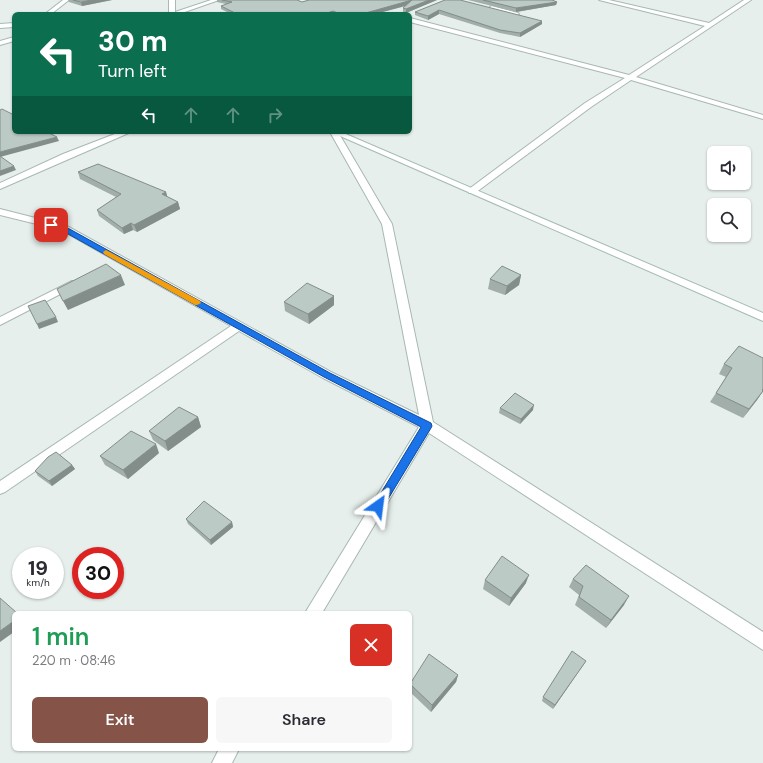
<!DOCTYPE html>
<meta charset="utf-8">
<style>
:root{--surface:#fff;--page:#f7f7f7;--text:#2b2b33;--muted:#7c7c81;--accent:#855347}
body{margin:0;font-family:"DM Sans",sans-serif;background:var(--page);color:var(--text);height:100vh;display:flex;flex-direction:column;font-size:15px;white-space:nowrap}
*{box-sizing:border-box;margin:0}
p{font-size:13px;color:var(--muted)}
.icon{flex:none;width:22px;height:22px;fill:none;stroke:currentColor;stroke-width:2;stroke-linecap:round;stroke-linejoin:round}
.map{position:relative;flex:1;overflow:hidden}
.sheet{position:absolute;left:12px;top:611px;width:400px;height:140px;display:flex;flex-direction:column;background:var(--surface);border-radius:6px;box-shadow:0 1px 3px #0004}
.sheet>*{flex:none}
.banner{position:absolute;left:12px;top:12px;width:400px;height:122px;border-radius:6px;box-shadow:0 1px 3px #0004;background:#0b6e4f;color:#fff;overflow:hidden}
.controls{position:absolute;left:707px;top:146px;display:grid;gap:8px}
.controls a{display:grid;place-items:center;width:44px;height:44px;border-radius:6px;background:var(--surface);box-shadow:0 1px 3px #0004;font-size:20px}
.speed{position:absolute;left:12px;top:547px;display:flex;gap:8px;font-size:20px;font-weight:700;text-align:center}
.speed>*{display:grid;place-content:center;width:52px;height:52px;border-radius:50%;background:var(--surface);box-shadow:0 1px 3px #0004;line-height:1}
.speed small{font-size:10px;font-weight:400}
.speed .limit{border:6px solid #d22;background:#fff;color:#111}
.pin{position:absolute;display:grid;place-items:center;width:34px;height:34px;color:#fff;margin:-17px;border-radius:8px;box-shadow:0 2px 6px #0006}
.me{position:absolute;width:44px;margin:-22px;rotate:31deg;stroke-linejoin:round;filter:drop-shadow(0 0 3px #0008)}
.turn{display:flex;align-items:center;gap:14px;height:84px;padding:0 20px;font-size:18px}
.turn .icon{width:52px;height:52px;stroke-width:2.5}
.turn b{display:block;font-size:28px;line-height:34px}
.lanes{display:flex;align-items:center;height:38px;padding:0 20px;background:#0003;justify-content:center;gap:20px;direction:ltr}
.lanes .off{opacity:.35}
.round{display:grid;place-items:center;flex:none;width:42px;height:42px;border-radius:6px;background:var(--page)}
.headline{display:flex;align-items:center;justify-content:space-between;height:68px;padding:0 20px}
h1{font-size:24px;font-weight:600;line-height:30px;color:#1e9e55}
.cta{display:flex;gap:8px;margin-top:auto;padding:8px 20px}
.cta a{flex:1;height:46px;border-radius:6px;background:var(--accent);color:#fff;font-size:16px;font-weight:600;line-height:46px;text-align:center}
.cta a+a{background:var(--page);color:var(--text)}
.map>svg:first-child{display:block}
</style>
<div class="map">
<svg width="763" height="763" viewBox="0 0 763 763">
<rect width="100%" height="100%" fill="#e6efeb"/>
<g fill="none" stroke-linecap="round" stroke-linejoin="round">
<defs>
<g id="street">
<path d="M63 0H69L51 14H45Z"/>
<path d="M169 0H175V12L211 0H219L179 14H169Z"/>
<path d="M599 0H609L709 23 744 0H751L636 77 763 115V119L631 80 591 107 475 193H469L468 191 469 189 585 103 625 78 410 22V18L629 75 705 26Z"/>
<path d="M492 6 518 13 519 14 516 16 490 9V7Z"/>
<path d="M14 37V41L0 45V41Z"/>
<path d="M120 132H131L0 189V183L63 154Z"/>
<path d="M330 132H338L392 224 433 422 763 632V650L429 433 322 613H305L419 427 323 378 239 331 5 492 0 494V481L231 326 61 230 0 215V209L67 226 331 372 419 415 382 224Z"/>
<path d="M72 281 76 282 77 284 76 286 0 325V317Z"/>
<path d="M219 749H239L232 763H212Z"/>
</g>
<g id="secondary">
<path d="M14 23V27L0 28V24Z"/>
<path d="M331 132H341L763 313V321Z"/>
</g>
</defs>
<use href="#street" stroke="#a8b8b2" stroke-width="2"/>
<use href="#secondary" stroke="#a4bbb3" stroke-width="2"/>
<use href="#street" fill="#fff" fill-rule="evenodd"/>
<use href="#secondary" fill="#fff" fill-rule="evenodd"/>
</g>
<g fill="#a1aea9">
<path d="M68 0H112L82 6 69 2Z"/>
<path d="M217 0H297L302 2 309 0H437L406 13 403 12V8L406 6 375 14H231L221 9V6L226 4 217 2Z"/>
<path d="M445 0 542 24 520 37 500 33 439 14 428 20 415 15V12Z"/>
<path d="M468 0H552L557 2 556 5 516 12Z"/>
<path d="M78 172 166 192 167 197 178 202 180 209 137 232 133 230 124 234 99 216 97 210 116 197 80 179Z"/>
<path d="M521 275 519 285 505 295 488 289 490 279Z"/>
<path d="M334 296V305L309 324 285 311 284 302Z"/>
<path d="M739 346 763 391 757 400 743 418 710 402 716 393 726 377 719 374 724 364Z"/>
<path d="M500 408 533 410 520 424 499 413Z"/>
<path d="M198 417 201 427 168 451 153 440 149 431Z"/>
<path d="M159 453 128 479 105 465 100 456Z"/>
<path d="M72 465 75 469 52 486 38 476 35 471Z"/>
<path d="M186 519 232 522 233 527 211 545 188 524Z"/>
<path d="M573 579 624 605 606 628 575 605 579 595 569 587Z"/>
<path d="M485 580 526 583 509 606 483 589Z"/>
<path d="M586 661 553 709 542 701 543 697Z"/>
<path d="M458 675 456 682 431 712 410 692V684Z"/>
</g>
<g fill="#838d89">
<path d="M92 0H112L82 6 81 2Z"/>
<path d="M412 0V4L375 14H362Z"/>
<path d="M429 0H437L406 13V9Z"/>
<path d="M557 2 556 5 516 12V8Z"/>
<path d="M439 10V14L428 20V16Z"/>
<path d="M333 11 334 14H324Z"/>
<path d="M542 21V24L520 37V33Z"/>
<path d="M57 137 59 141 0 157V152Z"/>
<path d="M14 166 16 170 0 176V171Z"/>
<path d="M166 192 168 199 162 194Z"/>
<path d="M178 202 180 209 137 232 134 225Z"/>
<path d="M131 223 133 230 124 234 122 228Z"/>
<path d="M121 275 125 285 68 310 63 301Z"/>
<path d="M521 275 519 285 505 295 507 286Z"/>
<path d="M334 296V305L309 324 308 314Z"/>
<path d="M56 317 58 322 39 329 37 324Z"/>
<path d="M763 389V391L757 400 743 418Z"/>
<path d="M534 405 533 410 520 424 521 419Z"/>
<path d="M198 417 201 427 168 451 165 441Z"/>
<path d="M156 444 159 453 128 479 123 470Z"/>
<path d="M72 465 75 469 52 486 49 481Z"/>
<path d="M232 522 233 527 211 545 210 540Z"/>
<path d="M529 575 526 583 509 606 511 598Z"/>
<path d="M629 596 624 605 606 628 611 620Z"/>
<path d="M14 621V632L0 642V631Z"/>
<path d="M586 661 583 665 553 709 555 705Z"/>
<path d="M458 675 456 682 431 712 432 705Z"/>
</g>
<g fill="#bbcac4" stroke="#838d89">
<path d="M73 0H92L81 2Z"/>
<path d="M222 0H297L302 2 309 0H429L406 9 403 8 412 0 362 14H340L333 11 324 14H237L221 6 232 2Z"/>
<path d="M445 0H460L542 21 520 33 500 30 439 10 428 16 415 12Z"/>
<path d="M483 0H552L557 2 516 8Z"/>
<path d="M2 109 14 115V132H47L57 137 0 152V110Z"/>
<path d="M0 156 14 166 0 171Z"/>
<path d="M98 164 166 192 162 194 178 202 134 225 131 223 122 228 97 210 121 194 78 172Z"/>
<path d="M106 264 121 275 63 301 57 289Z"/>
<path d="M502 266 521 275 507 286 490 279Z"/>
<path d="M307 283 334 296 308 314 284 302Z"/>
<path d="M45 300 56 317 37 324 28 306Z"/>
<path d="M739 346 763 358V389L762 390 763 391 749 409 716 393 732 368 724 364Z"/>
<path d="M515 393 534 405 521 419 500 408Z"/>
<path d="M179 407 198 417 165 441 149 431Z"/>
<path d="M131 431 156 444 123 470 100 456Z"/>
<path d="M56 452 72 465 49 481 35 471 48 457Z"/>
<path d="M204 501 232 522 210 540 186 519Z"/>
<path d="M502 556 529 575 511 598 485 580Z"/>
<path d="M586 565 629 596 611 620 579 597 583 586 573 579Z"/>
<path d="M0 598 17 613H14V621L0 631Z"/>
<path d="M572 651 586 661 555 705 543 697Z"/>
<path d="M429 654 458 675 432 705 410 684Z"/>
</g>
<path fill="#1a73e8" stroke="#114b97" d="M51 223 66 227 330 373 431 423 432 426 431 428 382 509 378 510 374 509 373 506 421 427 324 377 61 230 48 226 47 225Z"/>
<path fill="#f59e0b" d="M106 250 200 301 201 303 197 305H195L104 254 103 252Z"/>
</svg>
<div class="controls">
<a><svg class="icon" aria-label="sound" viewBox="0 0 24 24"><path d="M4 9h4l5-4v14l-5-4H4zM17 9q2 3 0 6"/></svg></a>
<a><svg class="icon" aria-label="search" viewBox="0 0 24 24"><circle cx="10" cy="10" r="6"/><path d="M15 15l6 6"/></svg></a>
</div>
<div class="speed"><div>19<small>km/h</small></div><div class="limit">30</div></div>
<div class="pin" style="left:51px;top:225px;background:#d93025"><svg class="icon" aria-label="arrive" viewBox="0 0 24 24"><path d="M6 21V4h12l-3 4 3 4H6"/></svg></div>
<svg class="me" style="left:378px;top:506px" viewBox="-20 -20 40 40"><path d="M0-17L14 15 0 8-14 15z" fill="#1a73e8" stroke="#fff" stroke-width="4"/></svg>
<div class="banner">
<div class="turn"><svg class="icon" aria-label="left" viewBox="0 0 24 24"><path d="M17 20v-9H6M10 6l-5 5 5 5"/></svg><div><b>30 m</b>Turn left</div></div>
<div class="lanes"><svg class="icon" aria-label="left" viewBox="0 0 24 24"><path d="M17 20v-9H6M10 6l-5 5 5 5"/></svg><svg class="icon off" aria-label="ahead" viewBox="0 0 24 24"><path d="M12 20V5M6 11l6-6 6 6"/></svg><svg class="icon off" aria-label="ahead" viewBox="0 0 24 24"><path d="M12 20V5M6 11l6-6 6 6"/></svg><svg class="icon off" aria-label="right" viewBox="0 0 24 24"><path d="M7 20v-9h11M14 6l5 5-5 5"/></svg></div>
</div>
<section class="sheet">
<div class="headline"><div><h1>1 min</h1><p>220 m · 08:46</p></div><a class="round" style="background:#d93025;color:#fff"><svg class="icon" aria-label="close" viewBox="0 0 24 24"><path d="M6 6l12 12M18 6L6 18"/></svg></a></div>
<div class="cta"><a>Exit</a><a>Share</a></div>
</section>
</div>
